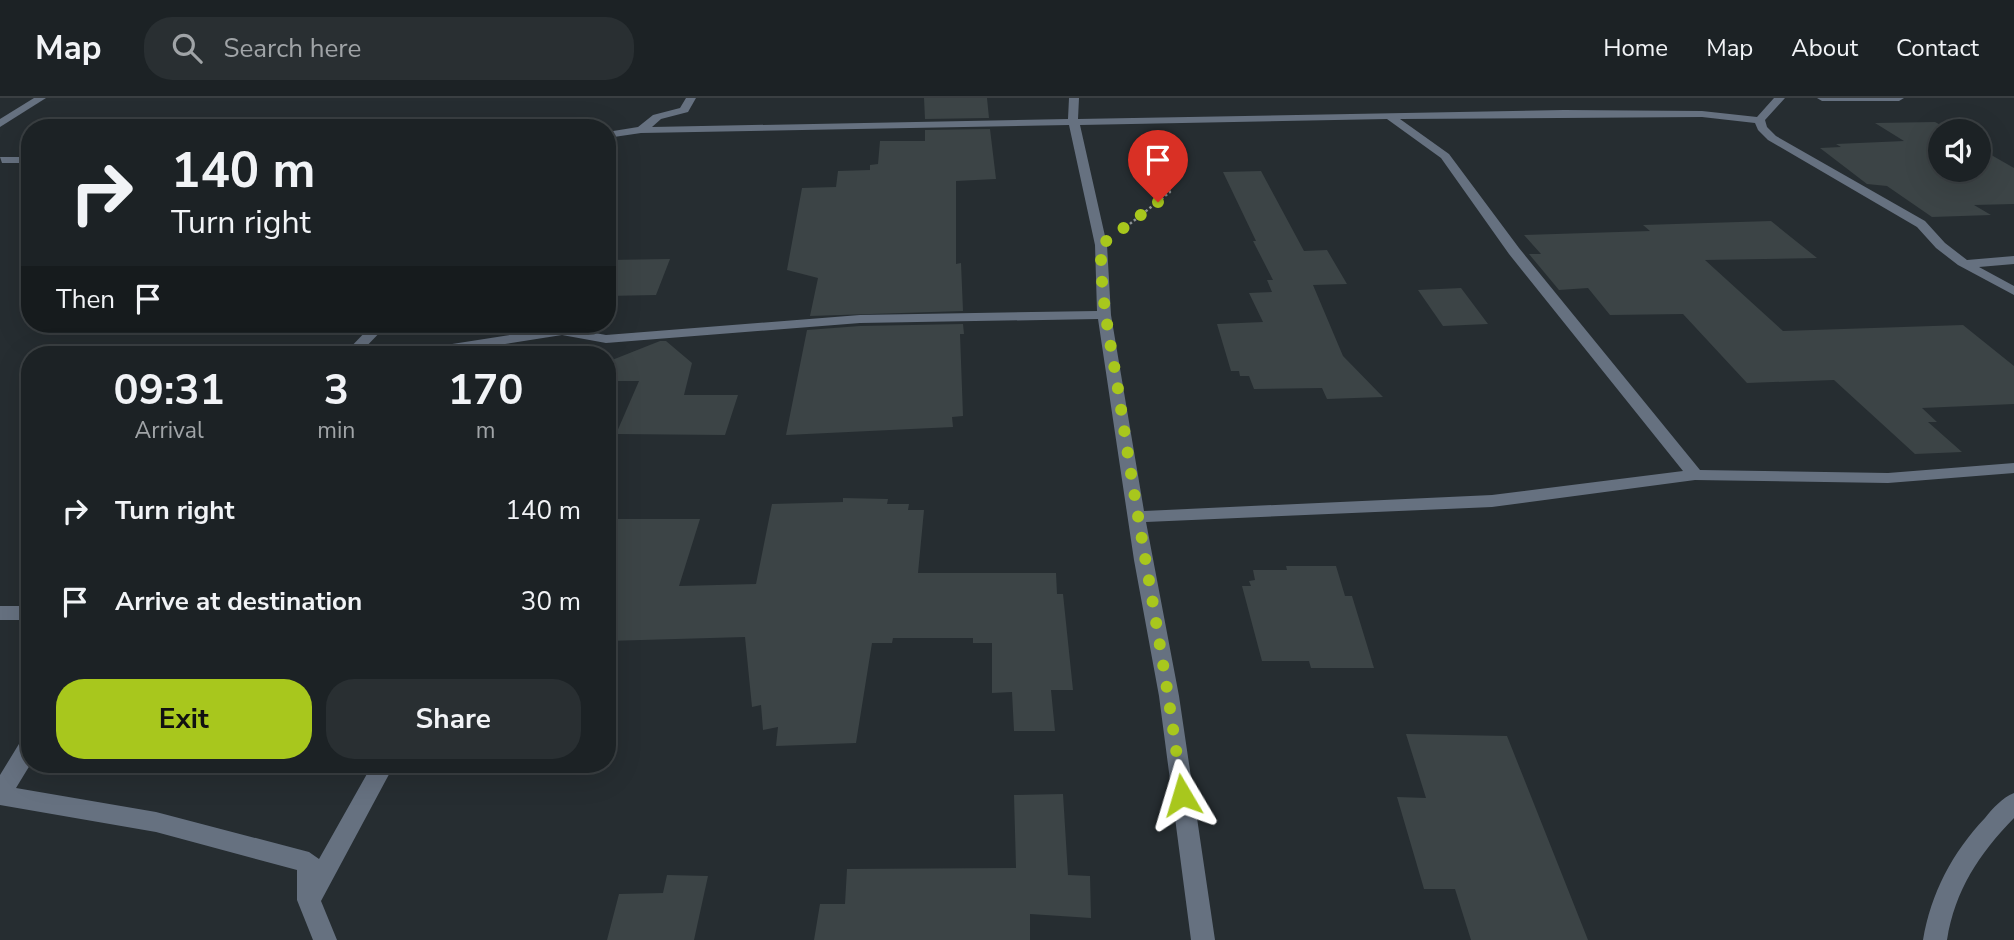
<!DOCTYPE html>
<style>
:root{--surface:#1c2225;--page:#292f32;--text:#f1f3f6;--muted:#a0a4a7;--line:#3a3f42;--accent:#a8c71d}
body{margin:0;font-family:"Nunito Sans",sans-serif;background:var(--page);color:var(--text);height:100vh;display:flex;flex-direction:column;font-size:26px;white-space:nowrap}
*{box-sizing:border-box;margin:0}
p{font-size:23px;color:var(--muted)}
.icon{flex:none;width:38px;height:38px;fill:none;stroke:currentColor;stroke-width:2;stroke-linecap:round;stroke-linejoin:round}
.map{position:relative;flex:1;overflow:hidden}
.side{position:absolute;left:21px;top:248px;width:595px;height:427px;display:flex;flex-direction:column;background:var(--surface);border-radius:28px;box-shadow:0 7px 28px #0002,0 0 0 2px var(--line)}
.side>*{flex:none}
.guide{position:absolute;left:21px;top:21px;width:595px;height:214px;border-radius:28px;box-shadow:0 7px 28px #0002,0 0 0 2px var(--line);background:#1c2225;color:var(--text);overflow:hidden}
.fabs{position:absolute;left:1928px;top:21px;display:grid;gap:14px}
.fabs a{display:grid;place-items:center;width:63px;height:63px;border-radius:50%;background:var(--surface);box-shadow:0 7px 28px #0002,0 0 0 2px var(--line);font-size:35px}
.pin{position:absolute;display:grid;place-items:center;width:60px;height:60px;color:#fff;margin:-72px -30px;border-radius:50% 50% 50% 0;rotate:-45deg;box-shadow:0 0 7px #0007}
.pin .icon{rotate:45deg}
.me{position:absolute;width:77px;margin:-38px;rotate:353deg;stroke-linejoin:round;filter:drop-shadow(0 0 5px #0008)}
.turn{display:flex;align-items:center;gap:24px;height:147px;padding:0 35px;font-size:32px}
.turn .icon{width:91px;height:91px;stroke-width:2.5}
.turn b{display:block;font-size:49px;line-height:60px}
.then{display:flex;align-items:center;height:66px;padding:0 35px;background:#0003;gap:14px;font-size:26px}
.eta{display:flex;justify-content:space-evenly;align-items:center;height:119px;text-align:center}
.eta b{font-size:42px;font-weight:700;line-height:49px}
.action{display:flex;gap:14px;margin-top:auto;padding:14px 35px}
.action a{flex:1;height:80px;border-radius:28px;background:var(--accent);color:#111;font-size:28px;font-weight:700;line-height:80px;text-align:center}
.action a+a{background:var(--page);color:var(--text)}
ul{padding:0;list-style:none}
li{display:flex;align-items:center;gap:21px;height:91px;padding:0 35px}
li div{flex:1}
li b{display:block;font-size:26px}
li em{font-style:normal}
header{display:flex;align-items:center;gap:42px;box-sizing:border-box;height:98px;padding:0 35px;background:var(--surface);border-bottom:2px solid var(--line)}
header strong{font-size:33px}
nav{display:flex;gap:38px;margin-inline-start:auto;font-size:24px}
.search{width:490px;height:63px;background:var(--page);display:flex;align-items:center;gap:18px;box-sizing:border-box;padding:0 24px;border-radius:28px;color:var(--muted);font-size:26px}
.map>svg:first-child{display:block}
</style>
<header>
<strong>Map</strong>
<div class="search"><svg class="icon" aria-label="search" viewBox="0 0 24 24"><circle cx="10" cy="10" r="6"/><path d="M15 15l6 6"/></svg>Search here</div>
<nav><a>Home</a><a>Map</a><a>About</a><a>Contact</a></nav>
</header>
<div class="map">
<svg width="2014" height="842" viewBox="0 0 2014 842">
<rect width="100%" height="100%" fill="#262d31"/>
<g fill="#3c4446">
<path d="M924 0H987L989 20 925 21Z"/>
<path d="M1935 24 1952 33H1941V72H1979V50L2014 70V106L1974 107 1991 117 1932 119 1887 88 1867 86 1820 50 1841 49 1836 46 1904 43 1875 25Z"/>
<path d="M990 31 996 81 956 83V166L961 165 963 213 810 218 818 180 787 172 802 90 836 89 838 73 870 72V67L878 66 880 43H925V32Z"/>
<path d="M1261 73 1304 153 1327 152 1347 186 1313 187 1343 258 1383 299 1327 301 1322 290 1254 291 1249 278H1240L1239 273H1231L1217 226 1263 224 1249 195 1272 194 1267 182H1273L1253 143H1256L1223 74Z"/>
<path d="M1771 123 1817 160 1705 162 1783 233 1963 227 2014 268V306L1922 310 1937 324H1928L1962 354 1915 356 1834 282 1747 285 1683 216 1610 217 1588 190 1559 192 1529 156H1541L1524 137 1650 133 1643 127Z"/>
<path d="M670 161 656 197 607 198V162Z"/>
<path d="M1461 190 1488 226 1443 228 1418 192Z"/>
<path d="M963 226 964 236H960L963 318 952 319 953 329 786 337 807 232 860 228Z"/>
<path d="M660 243H666L692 265 684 297H738L725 337 616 336 639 283H607V264Z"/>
<path d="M843 400 888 401 887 406H909L908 412H924L918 475H1056L1057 496H1063L1073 592H1051L1055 633H1014L1012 594 992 595V545H973V540H893L892 545H872L856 645 776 648 778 629 763 632 761 607 752 609 745 539 607 543V421H700L679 488 756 486 772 406 843 404Z"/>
<path d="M1286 468H1336L1345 498H1352L1374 570H1311L1309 563H1262L1242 488H1251L1249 483 1255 482 1253 472H1287Z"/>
<path d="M1406 636 1507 638 1588 842H1471L1455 791H1424L1397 699 1426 700Z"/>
<path d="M1063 696 1068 777 1090 778 1091 820 1030 816V842H814L820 806H845L847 771 1016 770 1014 697Z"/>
<path d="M667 777 708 778 694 842H607L619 796 663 795Z"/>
</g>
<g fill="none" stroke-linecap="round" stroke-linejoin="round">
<path stroke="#8d9395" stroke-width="2.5" stroke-dasharray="2.5 2.5" stroke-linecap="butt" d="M1126 129 1170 94 1153 62V47"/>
<g fill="#667180" fill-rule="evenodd">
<path d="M34 0H46L0 29V21Z"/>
<path d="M686 0H696L688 14 661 21 652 29 1068 21 1069 0H1079L1078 21 1564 12 1702 13 1757 19 1774 0H1785L1765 22 1767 29 1776 38 1925 123 1945 145 1967 162 2014 158V166L1979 169 2014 188V197L1958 167 1936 150 1917 129 1768 42 1758 32 1755 25 1702 19 1400 21 1449 56 1519 150 1700 372 1888 375 2014 365V375L1888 385 1695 382 1492 409 1146 424 1179 598 1215 842H1191L1159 598 1134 462 1098 221 860 225 606 245 562 237 434 257H400L407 253 562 229 606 237 860 217 1097 213 1095 147 1069 27 641 35 607 40V34L638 29 653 17 680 10ZM1387 21 1441 60 1509 156 1683 373 1492 397 1144 413 1111 217 1107 147 1080 27Z"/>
<path d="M1817 0H1904L1899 3H1822Z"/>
<path d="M0 59H30V65H2Z"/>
<path d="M373 226H388L358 257H343Z"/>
<rect x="0" y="508" width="30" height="14"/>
<path d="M30 638V667L16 690 156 714 309 754 319 761 372 667H394L321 803 337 842H313L297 802V772L156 734 0 707V677L22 641Z"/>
<path d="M2014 695V720C1979 756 1955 792 1947 842H1923C1931 795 1952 755 1985 720 1993 710 2002 700 2014 695Z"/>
</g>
</g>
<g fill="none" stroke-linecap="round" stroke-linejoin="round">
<path stroke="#a8c71d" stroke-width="12" stroke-dasharray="0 21.6" d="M1158 104 1101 147C1100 204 1112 249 1120 304 1139 436 1166 566 1182 697"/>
</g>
</svg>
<div class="fabs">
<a><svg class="icon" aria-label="sound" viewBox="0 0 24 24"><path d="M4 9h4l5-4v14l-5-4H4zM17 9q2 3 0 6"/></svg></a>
</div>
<div class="pin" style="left:1158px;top:104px;background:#d93025"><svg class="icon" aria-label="arrive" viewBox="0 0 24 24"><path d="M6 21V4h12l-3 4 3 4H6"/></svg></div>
<svg class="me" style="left:1182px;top:697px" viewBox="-20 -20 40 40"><path d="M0-17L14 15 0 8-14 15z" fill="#a8c71d" stroke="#fff" stroke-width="4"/></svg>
<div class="guide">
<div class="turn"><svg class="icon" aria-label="right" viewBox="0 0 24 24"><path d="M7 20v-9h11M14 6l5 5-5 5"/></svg><div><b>140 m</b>Turn right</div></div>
<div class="then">Then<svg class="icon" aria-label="arrive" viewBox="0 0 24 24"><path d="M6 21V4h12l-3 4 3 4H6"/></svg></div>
</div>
<section class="side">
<div class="eta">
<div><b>09:31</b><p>Arrival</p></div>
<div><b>3</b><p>min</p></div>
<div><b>170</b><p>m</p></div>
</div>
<ul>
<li><svg class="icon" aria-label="right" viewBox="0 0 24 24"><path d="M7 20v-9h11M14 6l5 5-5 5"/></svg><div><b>Turn right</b></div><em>140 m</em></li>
<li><svg class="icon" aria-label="arrive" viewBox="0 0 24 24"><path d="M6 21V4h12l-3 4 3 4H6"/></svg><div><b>Arrive at destination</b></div><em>30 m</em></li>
</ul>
<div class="action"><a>Exit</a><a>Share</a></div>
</section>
</div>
